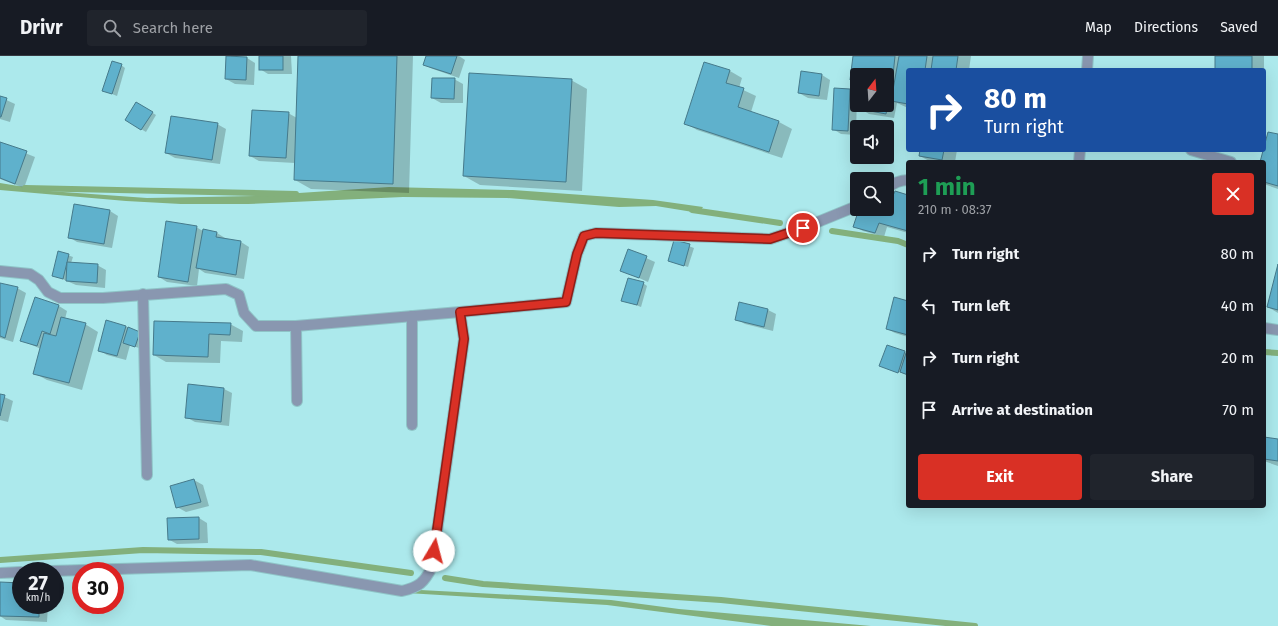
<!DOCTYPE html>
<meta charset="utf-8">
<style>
:root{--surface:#171b24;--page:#20242c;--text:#f1f3f6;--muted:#9ea1a6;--line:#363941;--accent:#d93025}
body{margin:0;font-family:"Fira Sans",sans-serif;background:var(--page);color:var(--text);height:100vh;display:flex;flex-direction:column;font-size:15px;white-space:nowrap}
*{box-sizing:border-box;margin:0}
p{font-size:13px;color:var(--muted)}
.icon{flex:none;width:22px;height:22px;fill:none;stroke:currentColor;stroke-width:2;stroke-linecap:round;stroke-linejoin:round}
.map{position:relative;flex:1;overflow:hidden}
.side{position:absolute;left:906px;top:104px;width:360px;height:348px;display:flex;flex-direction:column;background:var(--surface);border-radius:4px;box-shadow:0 4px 16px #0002}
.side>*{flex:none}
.hud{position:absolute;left:906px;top:12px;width:360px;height:84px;border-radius:4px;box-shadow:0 4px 16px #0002;background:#1a4fa0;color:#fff;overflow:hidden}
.needle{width:26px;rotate:17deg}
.buttons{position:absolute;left:850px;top:12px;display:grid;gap:8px}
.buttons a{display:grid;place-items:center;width:44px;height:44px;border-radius:4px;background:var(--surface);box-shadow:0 4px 16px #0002;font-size:20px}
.speed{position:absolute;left:12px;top:506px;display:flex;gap:8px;font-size:20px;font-weight:700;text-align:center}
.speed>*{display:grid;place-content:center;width:52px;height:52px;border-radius:50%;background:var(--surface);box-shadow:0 4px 16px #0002;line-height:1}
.speed small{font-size:10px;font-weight:400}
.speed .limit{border:6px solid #d22;background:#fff;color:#111}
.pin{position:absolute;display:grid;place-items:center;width:34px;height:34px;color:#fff;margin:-17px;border:2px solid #fff;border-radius:50%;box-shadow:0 1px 4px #0007}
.me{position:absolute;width:44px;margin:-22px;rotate:8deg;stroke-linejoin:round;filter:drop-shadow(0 0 3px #0008)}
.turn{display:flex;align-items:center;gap:14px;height:84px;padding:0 12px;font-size:18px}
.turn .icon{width:52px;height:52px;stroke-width:2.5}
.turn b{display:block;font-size:28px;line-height:34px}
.round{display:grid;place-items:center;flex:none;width:42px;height:42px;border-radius:4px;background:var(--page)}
.summary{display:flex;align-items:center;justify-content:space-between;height:68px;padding:0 12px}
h1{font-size:24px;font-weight:700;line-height:30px;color:#1e9e55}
.primary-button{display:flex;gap:8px;margin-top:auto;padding:8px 12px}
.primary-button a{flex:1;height:46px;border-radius:4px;background:var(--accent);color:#fff;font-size:16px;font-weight:700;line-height:46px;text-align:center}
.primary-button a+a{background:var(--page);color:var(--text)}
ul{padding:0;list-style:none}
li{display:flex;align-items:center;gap:12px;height:52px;padding:0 12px}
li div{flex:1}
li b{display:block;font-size:15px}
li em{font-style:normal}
header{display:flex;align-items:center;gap:24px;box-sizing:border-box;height:56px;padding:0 20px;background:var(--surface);border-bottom:1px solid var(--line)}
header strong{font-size:19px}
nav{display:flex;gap:22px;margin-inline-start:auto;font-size:14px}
.search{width:280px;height:36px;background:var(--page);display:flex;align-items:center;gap:10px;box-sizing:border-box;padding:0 14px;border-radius:4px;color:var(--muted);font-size:15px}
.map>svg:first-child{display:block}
</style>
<header>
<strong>Drivr</strong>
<div class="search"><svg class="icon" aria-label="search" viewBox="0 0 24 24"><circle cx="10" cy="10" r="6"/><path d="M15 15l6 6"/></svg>Search here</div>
<nav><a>Map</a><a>Directions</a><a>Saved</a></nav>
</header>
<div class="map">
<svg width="1278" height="570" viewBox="0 0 1278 570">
<rect width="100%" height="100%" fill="#ace9ec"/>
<g fill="#83b07c">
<path d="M0 127 49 135 147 142 254 140 389 131 513 134 653 144 703 151 699 157 656 150 619 151 507 142 403 141 248 148H181L126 145 0 134Z"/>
<path d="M420 534 611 544 679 553 871 570H771L607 549 407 537Z"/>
</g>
<g fill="#0003">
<path d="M231 0 247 2 255 7 254 29 235 28 226 23Z"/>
<path d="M260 0H291L292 18H268L260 13Z"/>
<path d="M299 0H413L409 137 311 133 295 124V107L259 105 250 100 288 57 297 62Z"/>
<path d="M427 0H459L465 4 459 22 433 13 424 9Z"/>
<path d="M854 0H971L969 14H908V52L897 47 894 62 869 58 861 53V49H887V38L893 40 894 34 887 33V19H857V27L852 23Z"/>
<path d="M1216 0H1264V15L1219 14 1216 12Z"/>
<path d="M705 7 730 15 742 22 739 32 756 40 751 56 779 66 792 73 782 102 697 74 685 67Z"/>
<path d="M121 9 125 12 117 40 107 36Z"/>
<path d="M822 19 830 24 827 44 808 42 799 37Z"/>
<path d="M454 23 463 28V47H441L432 42Z"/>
<path d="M571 24 587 33 582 135 480 129 464 120Z"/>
<path d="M850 34 857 38 856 79 841 78 833 73Z"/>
<path d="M0 41 15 48 10 66 0 63Z"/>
<path d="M137 47 156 59 146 76 126 64Z"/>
<path d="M217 68 226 73 220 108 175 102 166 97Z"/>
<path d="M1278 79V133L1264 128V106H1261Z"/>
<path d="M0 87 35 101 24 132 0 123Z"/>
<path d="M921 94H957L955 106H931L920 100Z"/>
<path d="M908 140V177L887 171 884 181 863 175 854 170 880 153H887V151Z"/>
<path d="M110 155 118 160 112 192 77 186 69 181Z"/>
<path d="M196 171 203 175 217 177 225 182V184L241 186 249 191 244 223 205 217 199 213 197 230 167 226 159 221Z"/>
<path d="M675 185 694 192 688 211 673 206Z"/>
<path d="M628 194 655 206 648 226 621 214Z"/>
<path d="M59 196 73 201 71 207 97 209 106 214 105 232 76 229 53 219Z"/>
<path d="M1278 212V257L1268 251Z"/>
<path d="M643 227 647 230 641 251 622 244Z"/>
<path d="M0 228 17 232 26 237 13 286 0 282Z"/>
<path d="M908 246V281L895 277 887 273Z"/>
<path d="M740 247 768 254 776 258 773 275 745 268 736 263Z"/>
<path d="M59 250 67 255 65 263 85 268 98 276 82 334 47 324 34 317 41 293 21 284Z"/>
<path d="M230 268 243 275 242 286 221 285 220 307 166 306 154 299Z"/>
<path d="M125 270 140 277 139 292 130 289 126 304 107 299 99 294Z"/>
<path d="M887 290 907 297 908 295V319L881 310Z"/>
<path d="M224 333 232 337 229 370 195 366 186 361Z"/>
<path d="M0 339 13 345 8 366 0 364Z"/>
<path d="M1264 382 1278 384V410L1264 405Z"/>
<path d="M194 424 203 429 209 450 186 456 177 451Z"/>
<path d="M199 462 207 467 208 487 177 488 168 483Z"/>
<path d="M0 527 21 528V549H48L47 566 6 564 0 560Z"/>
</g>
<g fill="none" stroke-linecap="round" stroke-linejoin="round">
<g stroke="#83b07c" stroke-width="6">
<path d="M25 132 296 138"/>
<path d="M692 154 780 167"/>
<path d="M832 175 898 185 908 189"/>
<path d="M1264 296 1278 297"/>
<path d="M0 504 143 494 261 496 411 517"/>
<path d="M445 522 483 528 721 544 975 570"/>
</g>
</g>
<g fill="#5fb1cc" stroke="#467a8b">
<path d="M226 0 247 1 246 24 225 23Z"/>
<rect x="259" y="0" width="24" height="14"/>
<path d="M298 0H397L393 128 294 124Z"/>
<path d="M426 0H457L451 18 423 9Z"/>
<path d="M853 0H895L892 29 887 28V19H857V25L850 24Z"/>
<path d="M899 0H927L925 14H908V48L891 45Z"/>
<path d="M933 0H958L956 14H931Z"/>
<path d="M1215 0H1252V14L1215 13Z"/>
<path d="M112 5 122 8 112 38 102 35Z"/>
<path d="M704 6 730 14 726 27 744 32 738 51 779 65 769 96 684 68Z"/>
<path d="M801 15 822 18 819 40 798 37Z"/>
<path d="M469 17 572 23 566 126 463 120Z"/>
<path d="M432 22H455L454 43 431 42Z"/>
<path d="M834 32 850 33 848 75 832 74Z"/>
<path d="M887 37H890L886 58 860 53V49H887Z"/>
<path d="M0 40 7 42 1 61H0Z"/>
<path d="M136 46 153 56 141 74 125 64Z"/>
<path d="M252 54 289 56 286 102 249 100Z"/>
<path d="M171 60 218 67 212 104 165 97Z"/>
<path d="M1268 76 1278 78V130L1264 126V106H1260Z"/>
<path d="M0 86 27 95 15 128 0 122Z"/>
<path d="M920 94H944L942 104 919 100Z"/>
<path d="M895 135 908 139V175L879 167 875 177 853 171 857 159 876 153H887Z"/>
<path d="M74 148 110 154 104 188 68 182Z"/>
<path d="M166 165 197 170 188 226 158 221Z"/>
<path d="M203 173 217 176 216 181 241 185 236 219 196 212Z"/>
<path d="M674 184 690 188 684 210 668 205Z"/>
<path d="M628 193 647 200 639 222 620 215Z"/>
<path d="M58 195 69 198 63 223 52 220Z"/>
<path d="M67 206 98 208 97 227 66 225Z"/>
<path d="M1278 208V254L1267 251Z"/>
<path d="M628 222 644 226 637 249 621 245Z"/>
<path d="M0 227 18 231 5 282 0 280Z"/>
<path d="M35 241 59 249 50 278 42 275 37 290 20 285Z"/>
<path d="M894 241 908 245V279L886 273Z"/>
<path d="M739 246 768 253 764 271 735 264Z"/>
<path d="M61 261 86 267 69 327 33 318 44 277 56 280Z"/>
<path d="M106 264 126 270 117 300 98 295Z"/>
<path d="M154 265 231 267 230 279 209 278 208 301 153 299Z"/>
<path d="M128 271 140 276 135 291 123 287Z"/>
<path d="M887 289 905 295 898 317 879 310Z"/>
<path d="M907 294H908V319L900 316Z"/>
<path d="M188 328 224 332 221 366 185 362Z"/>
<path d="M0 338 5 339 0 360Z"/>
<path d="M1264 381 1278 383V405L1264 403Z"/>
<path d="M194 423 201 446 176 452 170 430Z"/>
<path d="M199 461V483L168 484 167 462Z"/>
<path d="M0 526 21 527V549H39V561L0 560Z"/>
</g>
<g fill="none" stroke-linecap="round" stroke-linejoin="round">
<defs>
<g id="minor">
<path d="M1087 14 1088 0"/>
<path d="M1191 94 1231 106"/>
<path d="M1079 106 1080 94"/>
<path d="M887 133C892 127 901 124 908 124"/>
<path d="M0 215 30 218 39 224 48 236 60 242H103L226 233 239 239 244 257 256 270H296L460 256 464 283 432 511C424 527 419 531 402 535L250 509 51 515"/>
<path d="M143 238 147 419"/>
<path d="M460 256 566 246 577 198 584 180 596 177 770 183 803 172 857 150"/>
<path d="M296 270 297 345"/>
<path d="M1264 272 1278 274"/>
<path d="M412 369V260"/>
<path d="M0 517 21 516"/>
</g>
</defs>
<use href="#minor" stroke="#8fc4c7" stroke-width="12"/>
<use href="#minor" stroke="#8997b0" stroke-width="10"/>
</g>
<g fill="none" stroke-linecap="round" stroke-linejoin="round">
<defs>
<path id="route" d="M434 495 464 283 460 256 566 246 577 198 584 180 596 177 770 183 803 172"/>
</defs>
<use href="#route" stroke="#8d1f18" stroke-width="10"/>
<use href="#route" stroke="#d93025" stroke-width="7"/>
</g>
</svg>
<div class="buttons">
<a><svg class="needle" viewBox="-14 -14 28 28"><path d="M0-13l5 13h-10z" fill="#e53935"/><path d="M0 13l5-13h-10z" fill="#9ea1a6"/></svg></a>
<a><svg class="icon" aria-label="sound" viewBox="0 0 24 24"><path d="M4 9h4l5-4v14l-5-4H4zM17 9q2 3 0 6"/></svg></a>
<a><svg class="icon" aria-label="search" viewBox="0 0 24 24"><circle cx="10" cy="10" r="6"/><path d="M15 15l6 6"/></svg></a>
</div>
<div class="speed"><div>27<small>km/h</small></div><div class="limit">30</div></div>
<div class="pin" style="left:803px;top:172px;background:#d93025"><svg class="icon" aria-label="arrive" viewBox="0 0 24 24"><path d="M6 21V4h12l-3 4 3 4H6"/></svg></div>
<svg class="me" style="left:434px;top:495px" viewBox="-20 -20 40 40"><circle r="19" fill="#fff"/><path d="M0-13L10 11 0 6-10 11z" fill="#d93025"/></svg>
<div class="hud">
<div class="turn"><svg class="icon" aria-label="right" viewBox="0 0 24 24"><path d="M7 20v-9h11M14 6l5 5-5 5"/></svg><div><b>80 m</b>Turn right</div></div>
</div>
<section class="side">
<div class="summary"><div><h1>1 min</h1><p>210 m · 08:37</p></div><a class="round" style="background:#d93025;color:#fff"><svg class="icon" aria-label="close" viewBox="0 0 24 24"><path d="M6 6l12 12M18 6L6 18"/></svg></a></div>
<ul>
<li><svg class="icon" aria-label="right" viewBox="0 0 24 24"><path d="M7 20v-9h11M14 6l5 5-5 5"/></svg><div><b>Turn right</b></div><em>80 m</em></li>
<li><svg class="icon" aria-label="left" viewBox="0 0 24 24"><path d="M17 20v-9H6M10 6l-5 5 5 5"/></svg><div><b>Turn left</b></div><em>40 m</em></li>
<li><svg class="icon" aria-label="right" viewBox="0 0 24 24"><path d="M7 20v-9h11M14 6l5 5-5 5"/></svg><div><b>Turn right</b></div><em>20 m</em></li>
<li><svg class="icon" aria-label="arrive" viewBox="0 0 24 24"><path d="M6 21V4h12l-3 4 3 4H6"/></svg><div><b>Arrive at destination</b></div><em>70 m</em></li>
</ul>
<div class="primary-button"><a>Exit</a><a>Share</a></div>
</section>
</div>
